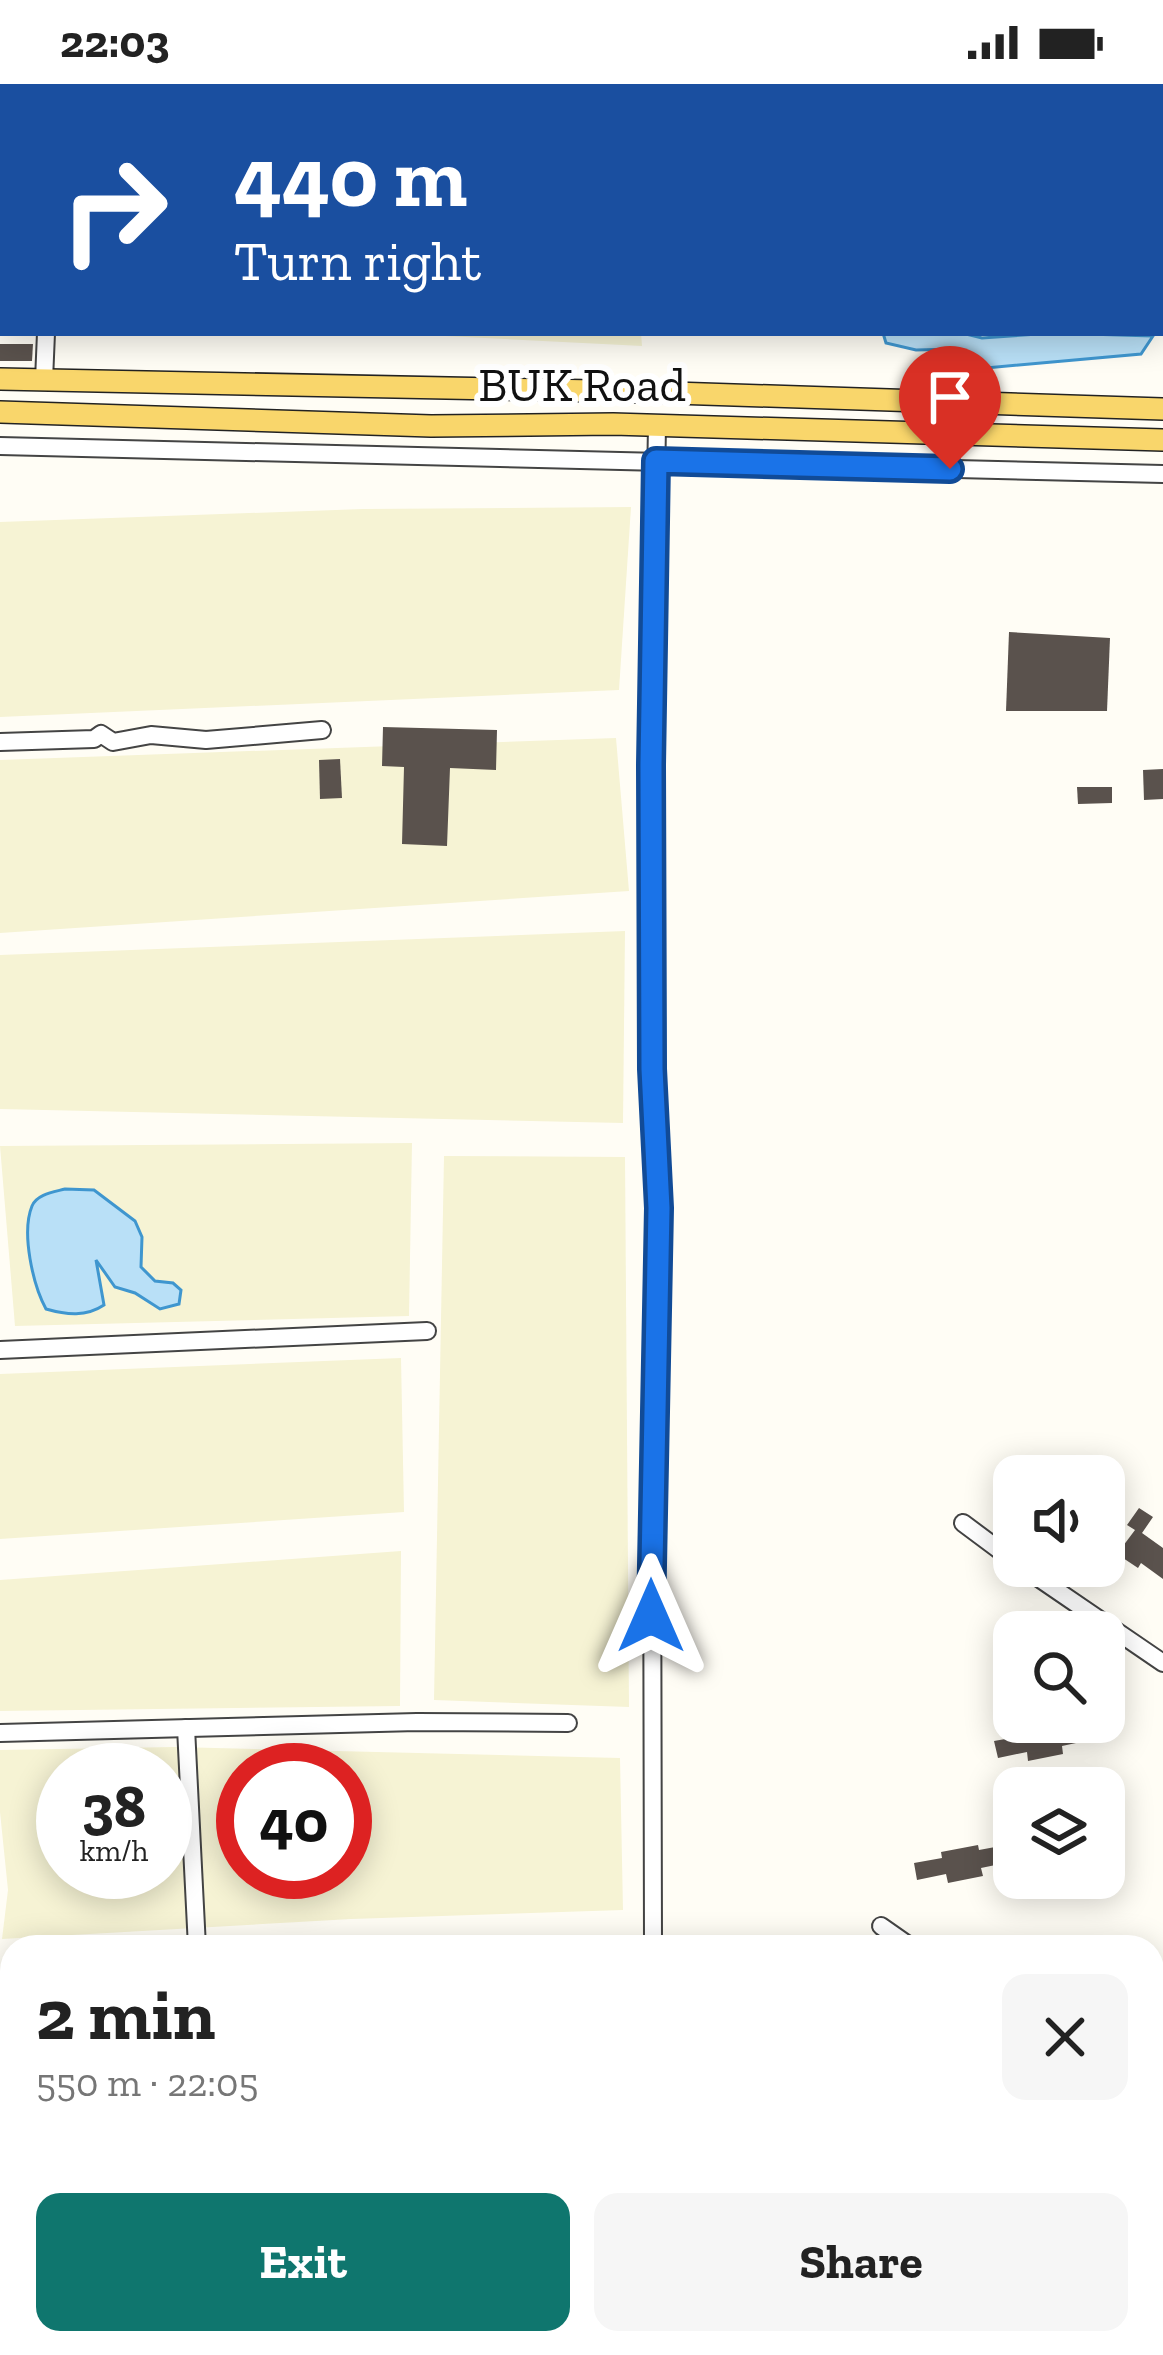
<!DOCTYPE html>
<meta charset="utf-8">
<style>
:root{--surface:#fff;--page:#f6f6f6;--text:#222;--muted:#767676;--accent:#0f766e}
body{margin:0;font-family:"Zilla Slab",serif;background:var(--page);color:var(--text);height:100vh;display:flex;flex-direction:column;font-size:45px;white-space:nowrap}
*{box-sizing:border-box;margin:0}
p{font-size:39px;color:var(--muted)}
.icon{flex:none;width:66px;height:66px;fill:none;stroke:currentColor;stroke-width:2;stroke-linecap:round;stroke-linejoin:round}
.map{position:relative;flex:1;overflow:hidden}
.drawer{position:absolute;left:0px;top:1851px;width:1164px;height:420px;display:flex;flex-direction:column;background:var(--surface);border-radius:36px 36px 0 0;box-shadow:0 6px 30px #0003}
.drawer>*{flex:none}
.top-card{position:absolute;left:0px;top:0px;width:1164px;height:252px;box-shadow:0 6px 30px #0003;background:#1a4fa0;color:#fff;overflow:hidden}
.fabs{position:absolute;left:993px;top:1371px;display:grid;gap:24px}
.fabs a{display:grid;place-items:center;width:132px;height:132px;border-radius:24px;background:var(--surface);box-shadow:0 6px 30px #0003;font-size:60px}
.speed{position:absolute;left:36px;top:1659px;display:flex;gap:24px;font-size:60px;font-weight:700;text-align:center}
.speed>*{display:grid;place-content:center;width:156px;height:156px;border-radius:50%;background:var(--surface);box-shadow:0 6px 30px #0003;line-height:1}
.speed small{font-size:30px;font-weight:400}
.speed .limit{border:18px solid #d22;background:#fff;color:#111}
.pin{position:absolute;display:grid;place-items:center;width:102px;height:102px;color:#fff;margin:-123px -51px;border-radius:50% 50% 50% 0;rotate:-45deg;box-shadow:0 0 12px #0007}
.pin .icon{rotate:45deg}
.me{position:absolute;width:132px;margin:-66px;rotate:0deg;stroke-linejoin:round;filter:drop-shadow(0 0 9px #0008)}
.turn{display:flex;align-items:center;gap:42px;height:252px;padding:0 36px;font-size:54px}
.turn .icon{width:156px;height:156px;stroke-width:2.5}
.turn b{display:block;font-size:84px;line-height:102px}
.round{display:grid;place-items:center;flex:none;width:126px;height:126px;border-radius:24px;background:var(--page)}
.overview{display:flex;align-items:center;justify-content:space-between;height:204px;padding:0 36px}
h1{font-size:72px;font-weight:700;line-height:90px}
.action{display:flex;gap:24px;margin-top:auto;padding:24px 36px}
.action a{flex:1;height:138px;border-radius:24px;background:var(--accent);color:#fff;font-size:48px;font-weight:700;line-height:138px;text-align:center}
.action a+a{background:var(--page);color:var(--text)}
.status{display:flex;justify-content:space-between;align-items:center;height:84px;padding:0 60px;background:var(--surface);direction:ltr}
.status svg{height:33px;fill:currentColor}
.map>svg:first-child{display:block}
</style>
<div class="status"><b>22:03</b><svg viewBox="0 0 49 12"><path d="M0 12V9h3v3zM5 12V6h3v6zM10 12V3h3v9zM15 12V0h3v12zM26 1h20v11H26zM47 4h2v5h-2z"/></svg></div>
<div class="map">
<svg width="1163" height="2271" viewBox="0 0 1163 2271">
<rect width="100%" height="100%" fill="#fffdf5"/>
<g fill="#f6f3d4" fill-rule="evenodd">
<path d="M385 249H641L642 262Z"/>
<path d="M631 423 619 606 0 633V438L363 425Z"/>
<path d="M616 654 629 807 0 849V676Z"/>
<path d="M625 847 623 1039 0 1025V871Z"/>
<path d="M412 1059 409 1232 15 1242 0 1062Z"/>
<path d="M444 1072 625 1073 629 1623 434 1616Z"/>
<path d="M401 1274 404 1428 0 1455V1290Z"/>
<path d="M401 1467 400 1622 0 1627V1496Z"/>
<path d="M175 1663 620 1674 623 1826 351 1835 2 1855 8 1806 0 1728V1666ZM63 1686H165V1788H63ZM243 1686H345V1788H243Z"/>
<path d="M62 2259H207L208 2271H63Z"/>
<path d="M313 2259 607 2271H314Z"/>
</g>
<g fill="#b9e0f7" stroke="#3f96cf" stroke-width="3">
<path d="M883 249H962L982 254 1053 249 1153 252 1141 270 986 284 956 265 916 266 886 259Z"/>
<path d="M65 1105 94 1106 135 1137 142 1153 141 1183 155 1197 173 1199 181 1206 179 1220 160 1225 135 1209 115 1203 96 1176 104 1221C86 1233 67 1231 46 1225 33 1201 21 1149 32 1122 37 1110 54 1108 65 1105Z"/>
</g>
<g fill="#5a524d">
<path d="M0 260H33L32 277H0Z"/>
<path d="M1009 548 1110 554 1107 627H1006Z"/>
<path d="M383 643 497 646 496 686 450 684 447 762 402 760 404 683 382 682Z"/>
<path d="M340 675 342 714 320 715 319 676Z"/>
<path d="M1163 685V715L1144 716 1143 686Z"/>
<path d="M1077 703H1112V719L1078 720Z"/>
<path d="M1139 1424 1153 1433 1142 1449 1163 1464V1495L1141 1479 1138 1484 1117 1470 1135 1446 1127 1441Z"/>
<path d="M1059 1639 1060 1645 1087 1640 1090 1656 1062 1662 1063 1670 1028 1677 1027 1668 998 1674 994 1657 1022 1652 1021 1646Z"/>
<path d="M978 1761 979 1766 1006 1761 1010 1778 981 1784 983 1792 948 1799 946 1790 917 1796 914 1779 942 1774 941 1768Z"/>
</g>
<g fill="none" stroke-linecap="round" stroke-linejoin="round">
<defs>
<g id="minor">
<path d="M98 3 105 0"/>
<path d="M0 47 3 45"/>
<path d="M0 64 3 71"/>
<path d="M0 211 3 210"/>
<path d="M44 296 46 249"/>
<path d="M0 362 1163 390"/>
<path d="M0 658 94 655 101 650 113 658 151 651 206 656 322 646"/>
<path d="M0 1266 427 1247"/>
<path d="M963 1439 1014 1477"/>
<path d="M1021 1482 1163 1579"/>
<path d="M186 1644 197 1863"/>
<path d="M0 1649 417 1638 568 1639"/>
<path d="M881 1842 911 1863"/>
<path d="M653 1863 652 1390 659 1124 652 985 651 681 657 342"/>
<path d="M1152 2035 1163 2042"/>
<path d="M224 2259 226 2271"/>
<path d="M662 2259V2271"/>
<path d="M873 2271 880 2259"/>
<path d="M949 2271 963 2259"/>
</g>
<g id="major">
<path d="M0 295 644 308 1163 325"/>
<path d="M0 328 431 342 613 340 1163 356"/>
</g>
</defs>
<use href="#minor" stroke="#444" stroke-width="20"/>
<use href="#major" stroke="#222" stroke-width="24"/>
<use href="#minor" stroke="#fff" stroke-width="16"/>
<use href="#major" stroke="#f9d66b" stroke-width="21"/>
</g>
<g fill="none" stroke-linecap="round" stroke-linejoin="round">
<defs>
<path id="route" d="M651 1532 659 1124 652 985 651 681 656 377 950 385"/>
</defs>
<use href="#route" stroke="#114b97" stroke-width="30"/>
<use href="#route" stroke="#1a73e8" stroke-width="21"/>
</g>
<g text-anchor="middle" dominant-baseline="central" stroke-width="12" stroke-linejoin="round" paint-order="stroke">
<g font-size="48" fill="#111" stroke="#fff">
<text x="582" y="300">BUK Road</text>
</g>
</g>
</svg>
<div class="fabs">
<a><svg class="icon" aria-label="sound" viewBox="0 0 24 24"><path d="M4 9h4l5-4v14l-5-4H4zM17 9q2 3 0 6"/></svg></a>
<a><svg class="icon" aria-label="search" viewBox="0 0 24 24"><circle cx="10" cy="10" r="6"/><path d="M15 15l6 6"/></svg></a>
<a><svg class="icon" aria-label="layers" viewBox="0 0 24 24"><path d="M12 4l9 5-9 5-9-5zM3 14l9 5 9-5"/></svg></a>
</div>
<div class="speed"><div>38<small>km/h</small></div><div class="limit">40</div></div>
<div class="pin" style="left:950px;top:385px;background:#d93025"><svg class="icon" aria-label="arrive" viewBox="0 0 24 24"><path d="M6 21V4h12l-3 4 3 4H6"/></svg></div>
<svg class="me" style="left:651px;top:1532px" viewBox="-20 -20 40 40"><path d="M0-17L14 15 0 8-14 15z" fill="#1a73e8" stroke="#fff" stroke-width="4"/></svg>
<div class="top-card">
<div class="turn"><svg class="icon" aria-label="right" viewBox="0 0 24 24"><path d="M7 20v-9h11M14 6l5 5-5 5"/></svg><div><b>440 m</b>Turn right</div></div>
</div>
<section class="drawer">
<div class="overview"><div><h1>2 min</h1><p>550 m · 22:05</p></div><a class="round"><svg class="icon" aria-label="close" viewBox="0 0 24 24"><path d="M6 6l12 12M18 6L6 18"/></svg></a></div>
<div class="action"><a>Exit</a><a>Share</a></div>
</section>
</div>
